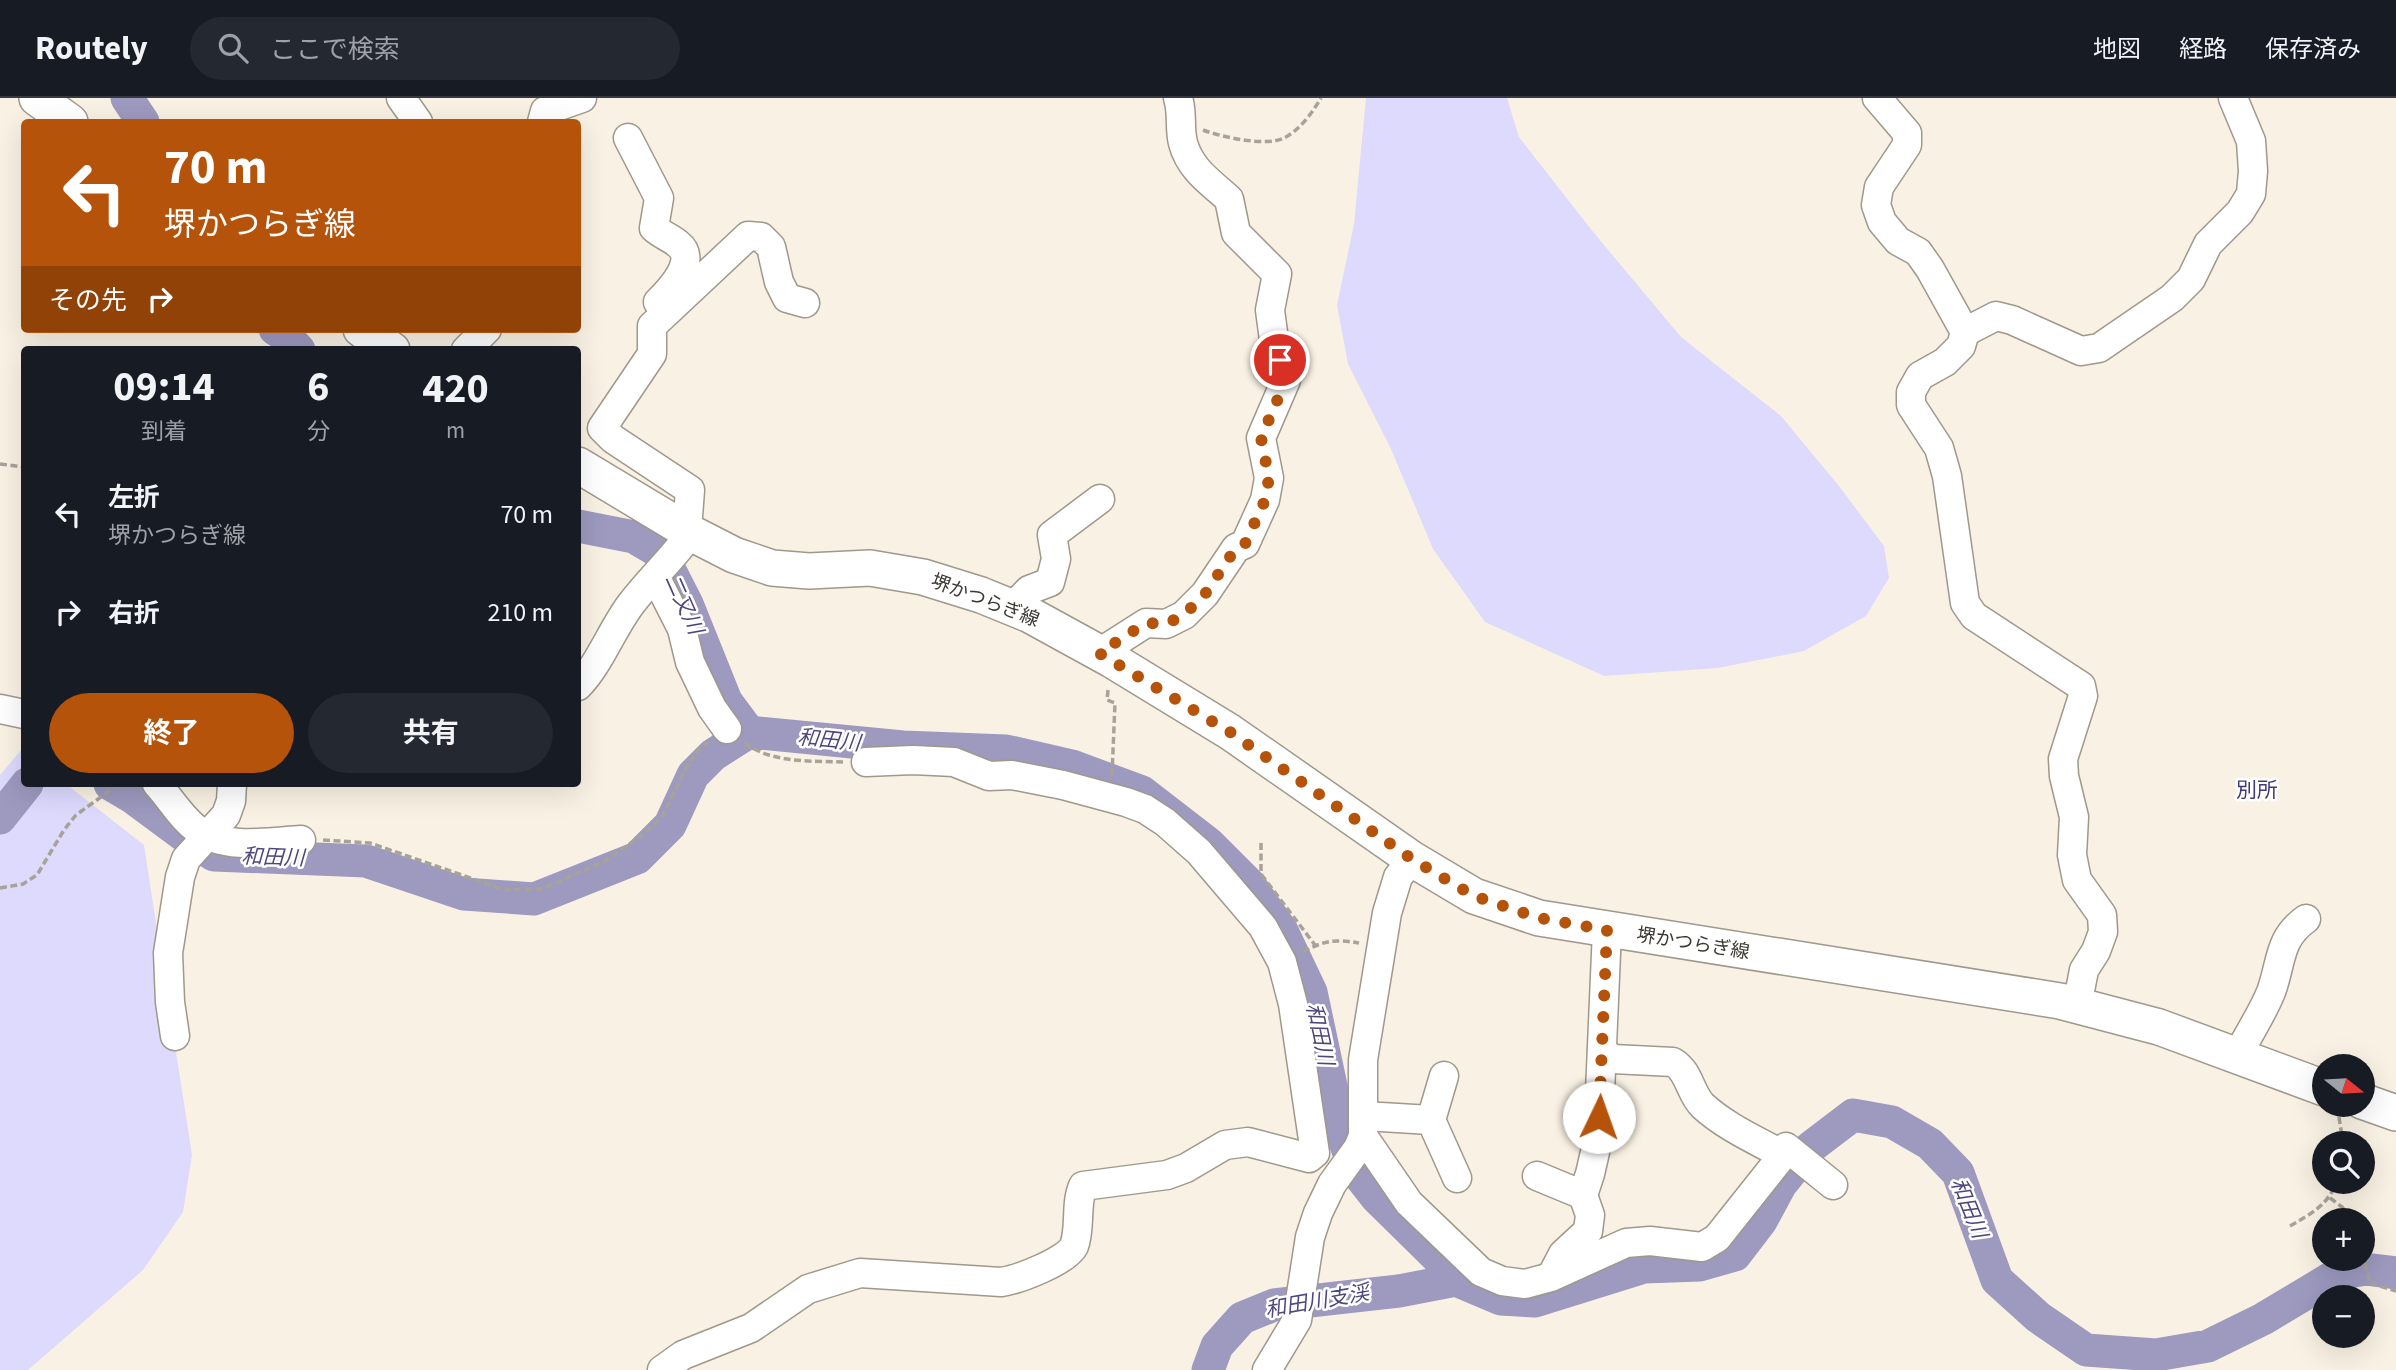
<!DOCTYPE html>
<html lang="ja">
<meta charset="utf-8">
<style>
:root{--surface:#171b24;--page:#242831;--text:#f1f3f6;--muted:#9ea1a6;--line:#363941;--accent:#b45309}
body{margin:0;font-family:"Source Sans 3","Noto Sans JP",sans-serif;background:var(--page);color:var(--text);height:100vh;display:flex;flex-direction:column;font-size:26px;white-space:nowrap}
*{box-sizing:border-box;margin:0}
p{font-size:23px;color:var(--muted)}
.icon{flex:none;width:38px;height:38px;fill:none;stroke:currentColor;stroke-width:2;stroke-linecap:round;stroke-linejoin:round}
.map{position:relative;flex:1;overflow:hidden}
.side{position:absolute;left:21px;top:248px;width:560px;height:441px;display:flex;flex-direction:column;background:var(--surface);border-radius:7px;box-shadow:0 7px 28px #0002}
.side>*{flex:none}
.guide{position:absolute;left:21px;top:21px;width:560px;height:214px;border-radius:7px;box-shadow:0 7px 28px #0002;background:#b45309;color:#fff;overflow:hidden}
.needle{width:46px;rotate:108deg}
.controls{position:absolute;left:2312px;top:956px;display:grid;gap:14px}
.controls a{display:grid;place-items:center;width:63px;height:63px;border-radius:50%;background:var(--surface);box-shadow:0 7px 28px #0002;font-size:35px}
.pin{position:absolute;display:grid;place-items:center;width:60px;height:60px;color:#fff;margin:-30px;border:4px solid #fff;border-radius:50%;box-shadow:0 2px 7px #0007}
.me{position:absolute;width:77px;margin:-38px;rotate:3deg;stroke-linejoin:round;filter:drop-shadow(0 0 5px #0008)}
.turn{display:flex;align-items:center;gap:24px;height:147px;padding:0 28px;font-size:32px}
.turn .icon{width:91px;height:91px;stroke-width:2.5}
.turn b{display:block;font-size:49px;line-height:60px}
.then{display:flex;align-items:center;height:66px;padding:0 28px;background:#0003;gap:14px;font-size:26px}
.eta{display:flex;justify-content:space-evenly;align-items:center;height:119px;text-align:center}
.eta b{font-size:42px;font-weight:700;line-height:49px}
.primary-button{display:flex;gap:14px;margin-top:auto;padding:14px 28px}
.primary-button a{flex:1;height:80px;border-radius:42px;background:var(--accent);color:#fff;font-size:28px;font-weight:700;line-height:80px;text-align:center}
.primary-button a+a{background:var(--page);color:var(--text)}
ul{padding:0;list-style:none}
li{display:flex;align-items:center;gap:21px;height:98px;padding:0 28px}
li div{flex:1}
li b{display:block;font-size:26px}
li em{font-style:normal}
header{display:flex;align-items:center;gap:42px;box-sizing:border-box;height:98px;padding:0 35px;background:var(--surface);border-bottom:2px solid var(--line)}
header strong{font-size:33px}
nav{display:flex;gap:38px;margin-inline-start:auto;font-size:24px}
.search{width:490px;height:63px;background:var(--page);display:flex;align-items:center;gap:18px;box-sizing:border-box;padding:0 24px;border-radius:38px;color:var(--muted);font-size:26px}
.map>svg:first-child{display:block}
</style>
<header>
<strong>Routely</strong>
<div class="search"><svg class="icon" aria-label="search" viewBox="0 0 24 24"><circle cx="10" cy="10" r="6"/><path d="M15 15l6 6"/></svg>ここで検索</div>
<nav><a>地図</a><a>経路</a><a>保存済み</a></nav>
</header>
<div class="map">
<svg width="2396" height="1272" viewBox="0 0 2396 1272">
<rect width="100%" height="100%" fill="#f9f2e4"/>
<g fill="#dddafe">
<path d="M1366 0H1507L1519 39 1594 135 1681 239 1781 318 1839 388 1884 448 1889 480 1866 518 1804 553 1718 570 1604 578 1485 524 1433 451 1391 351 1348 266 1337 207 1354 126Z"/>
<path d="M22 651 24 653V686H66L144 747 192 1057 183 1114 143 1172 28 1272H0V677Z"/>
</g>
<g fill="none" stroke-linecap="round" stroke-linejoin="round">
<g stroke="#9d99bf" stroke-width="33">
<path d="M127 0 143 24"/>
<path d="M275 231 286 238 299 252"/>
<path d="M578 428 634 439 661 455 687 506 726 603 749 634"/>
<path d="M110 686 132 699 186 739 214 757 366 763 464 796 534 801 637 760 670 727 693 677 713 657 749 634 903 649 1006 653 1072 668 1142 694 1208 745 1249 786 1282 833 1311 894 1340 1030 1355 1072 1377 1100 1437 1159 1456 1182 1501 1201 1535 1203 1644 1169 1700 1167 1735 1157 1761 1123 1781 1086 1811 1049 1853 1017 1892 1024 1930 1046 1958 1075 1997 1182 2038 1219 2086 1252 2156 1257 2208 1248 2263 1221 2338 1176 2365 1171 2396 1175"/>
<path d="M0 720 27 686"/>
<path d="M1208 1272 1217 1248 1242 1220 1274 1207 1399 1193 1456 1182"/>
</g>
<defs>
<g id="minor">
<path d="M401 0 418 24"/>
<path d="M1877 0 1907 35V47L1879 89 1876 107 1882 124 1898 143 1918 154 1930 171 1965 234 1961 248 1945 264 1920 278 1911 294V307L1939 350 1947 378 1965 505 1974 518 2081 588 2083 598 2063 661 2064 678 2074 719 2072 757 2077 782 2102 817 2103 834 2096 853 2084 872 2077 908"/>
<path d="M542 24 545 13 582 0"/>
<path d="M628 40 659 100 654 130C662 137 671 140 678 146 699 162 670 192 658 204"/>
<path d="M1965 234 1996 218 2012 222 2081 253 2099 250 2172 200 2191 181 2208 146 2240 114 2251 96 2253 73 2251 43 2233 0"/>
<path d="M466 252 487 231"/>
<path d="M687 432 690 392 613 341 602 330 652 256V228L748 138 761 139 771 149 779 184 787 200 805 205"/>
<path d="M656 480 682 531 690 564 712 610 727 631"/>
<path d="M1012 510 1029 492 1050 484 1056 461 1052 437 1100 401"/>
<path d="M1099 555 1146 525 1166 526 1184 517 1205 496 1236 450 1245 446 1265 402 1269 380 1261 340 1286 282 1274 242 1270 212 1277 176 1236 135 1229 101C1210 84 1190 71 1183 45 1179 30 1183 15 1178 0"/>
<path d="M578 588C599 567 612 531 631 506 650 481 673 460 691 435"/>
<path d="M0 611 24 616"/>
<path d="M157 686C170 700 182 721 198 732 226 752 269 744 301 742"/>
<path d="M175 938 170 904 168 855 180 779 186 761 226 717 231 703 232 686"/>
<path d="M1602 953 1613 961 1673 964C1690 974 1690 996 1703 1008 1726 1029 1756 1042 1783 1057"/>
<path d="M2237 958C2248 937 2262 916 2271 894 2282 864 2278 841 2306 821"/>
<path d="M1444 978 1431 1022 1457 1080"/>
<path d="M1364 1018 1431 1022"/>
<path d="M1363 1038 1409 1105 1481 1174 1502 1183 1525 1186 1551 1179 1626 1145 1650 1143 1702 1149 1717 1140 1783 1057 1786 1049 1833 1087"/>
<path d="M1537 1078 1583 1097 1590 1076 1598 1041 1607 832"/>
<path d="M1552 1177 1563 1156 1588 1133 1590 1117 1583 1097"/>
<path d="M662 1272 683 1257 751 1230 808 1191 860 1175 1001 1184C1017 1182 1067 1163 1074 1148 1081 1130 1075 1106 1083 1088L1167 1077 1186 1070 1225 1047 1248 1044 1309 1060 1315 1055 1293 906 1282 864 1263 829 1199 754 1165 724 1145 711 1126 704 1063 687 1012 677 989 678 954 664 913 662 866 664"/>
<path d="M1267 1272 1297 1222 1310 1139 1318 1115 1332 1086 1358 1050 1363 1038V962L1387 815 1398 779 1412 761"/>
</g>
<g id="major">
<path d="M37 0 70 24"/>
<path d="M361 231 392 252"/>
<path d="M578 367 691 435 734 457 772 470 809 473 870 470 923 479 981 497 1030 517 1112 562 1230 634 1412 761 1474 798 1539 820 2060 903 2159 929 2324 990"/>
<path d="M2362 1003 2396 1015"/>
</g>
</defs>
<use href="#minor" stroke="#9f988b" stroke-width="31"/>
<use href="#major" stroke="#9f988b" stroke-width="38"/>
<g stroke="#a8a399" stroke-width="3.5" stroke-dasharray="7 3.5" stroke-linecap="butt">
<path d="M1203 32C1221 39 1267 49 1284 40 1300 32 1312 15 1321 0"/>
<path d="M0 366 24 369"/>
<path d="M1108 592 1107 602 1115 605 1112 677"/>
<path d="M745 645C771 665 811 663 843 664"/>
<path d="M323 742 370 745 505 792 542 791 605 763 645 735 663 717 688 666 701 649 708 644"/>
<path d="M1261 745V776L1315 847"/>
<path d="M0 790 23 786 37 777 64 732 76 717 119 686"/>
<path d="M1303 854C1325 842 1335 841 1359 845"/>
<path d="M2339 1019 2343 1045"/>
<path d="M2330 1100 2342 1109 2353 1122"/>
<path d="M2290 1128C2314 1114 2326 1108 2338 1083"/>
<path d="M2362 1155 2370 1185 2396 1193"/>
</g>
<use href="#minor" stroke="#fff" stroke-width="28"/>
<use href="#major" stroke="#fff" stroke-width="35"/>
</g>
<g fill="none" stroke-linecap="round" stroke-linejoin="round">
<path stroke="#b45309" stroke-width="12" stroke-dasharray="0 21.6" d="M1280 262 1286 282 1261 340 1269 380 1265 402 1245 446 1236 450 1205 496 1184 517 1166 526 1146 525 1099 555 1230 634 1412 761 1474 798 1539 820 1607 832 1599 1019"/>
</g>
<g text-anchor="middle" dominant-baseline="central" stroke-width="5" stroke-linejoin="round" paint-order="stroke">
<g font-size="19" fill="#3c3933" stroke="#fff">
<text transform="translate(985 503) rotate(21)">堺かつらぎ線</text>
<text transform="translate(1693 846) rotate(9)">堺かつらぎ線</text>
</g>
<g font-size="21" font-style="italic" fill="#4f477b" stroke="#fff">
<text transform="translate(684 506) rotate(66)">二又川</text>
<text transform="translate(829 642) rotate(6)">和田川</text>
<text transform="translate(273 759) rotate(2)">和田川</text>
<text transform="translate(1320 936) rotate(78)">和田川</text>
<text transform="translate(1969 1110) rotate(68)">和田川</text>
<text transform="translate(1317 1203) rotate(-10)">和田川支渓</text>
</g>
<g font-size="21" fill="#433875" stroke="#fff">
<text x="2257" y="692">別所</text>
</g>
</g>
</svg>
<div class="controls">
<a><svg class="needle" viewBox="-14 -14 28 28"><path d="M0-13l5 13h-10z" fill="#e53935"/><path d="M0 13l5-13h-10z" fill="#9ea1a6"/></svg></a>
<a><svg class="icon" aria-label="search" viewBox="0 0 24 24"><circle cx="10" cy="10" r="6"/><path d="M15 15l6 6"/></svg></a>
<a>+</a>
<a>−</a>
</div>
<div class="pin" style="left:1280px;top:262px;background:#d93025"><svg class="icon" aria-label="arrive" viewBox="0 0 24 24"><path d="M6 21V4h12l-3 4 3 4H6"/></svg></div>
<svg class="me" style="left:1599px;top:1019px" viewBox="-20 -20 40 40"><circle r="19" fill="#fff"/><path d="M0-13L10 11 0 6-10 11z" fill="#b45309"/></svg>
<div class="guide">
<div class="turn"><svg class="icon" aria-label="left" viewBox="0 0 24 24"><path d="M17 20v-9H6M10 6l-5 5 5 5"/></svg><div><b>70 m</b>堺かつらぎ線</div></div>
<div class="then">その先<svg class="icon" aria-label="right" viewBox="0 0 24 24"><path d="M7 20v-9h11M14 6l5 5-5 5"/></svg></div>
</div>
<section class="side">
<div class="eta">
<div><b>09:14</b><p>到着</p></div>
<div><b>6</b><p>分</p></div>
<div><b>420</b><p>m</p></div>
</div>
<ul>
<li><svg class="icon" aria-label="left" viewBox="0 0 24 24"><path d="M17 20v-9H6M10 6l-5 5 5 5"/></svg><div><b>左折</b><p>堺かつらぎ線</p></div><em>70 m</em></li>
<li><svg class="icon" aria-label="right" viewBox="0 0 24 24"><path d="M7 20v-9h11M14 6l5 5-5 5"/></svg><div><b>右折</b></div><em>210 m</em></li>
</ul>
<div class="primary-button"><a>終了</a><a>共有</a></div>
</section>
</div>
